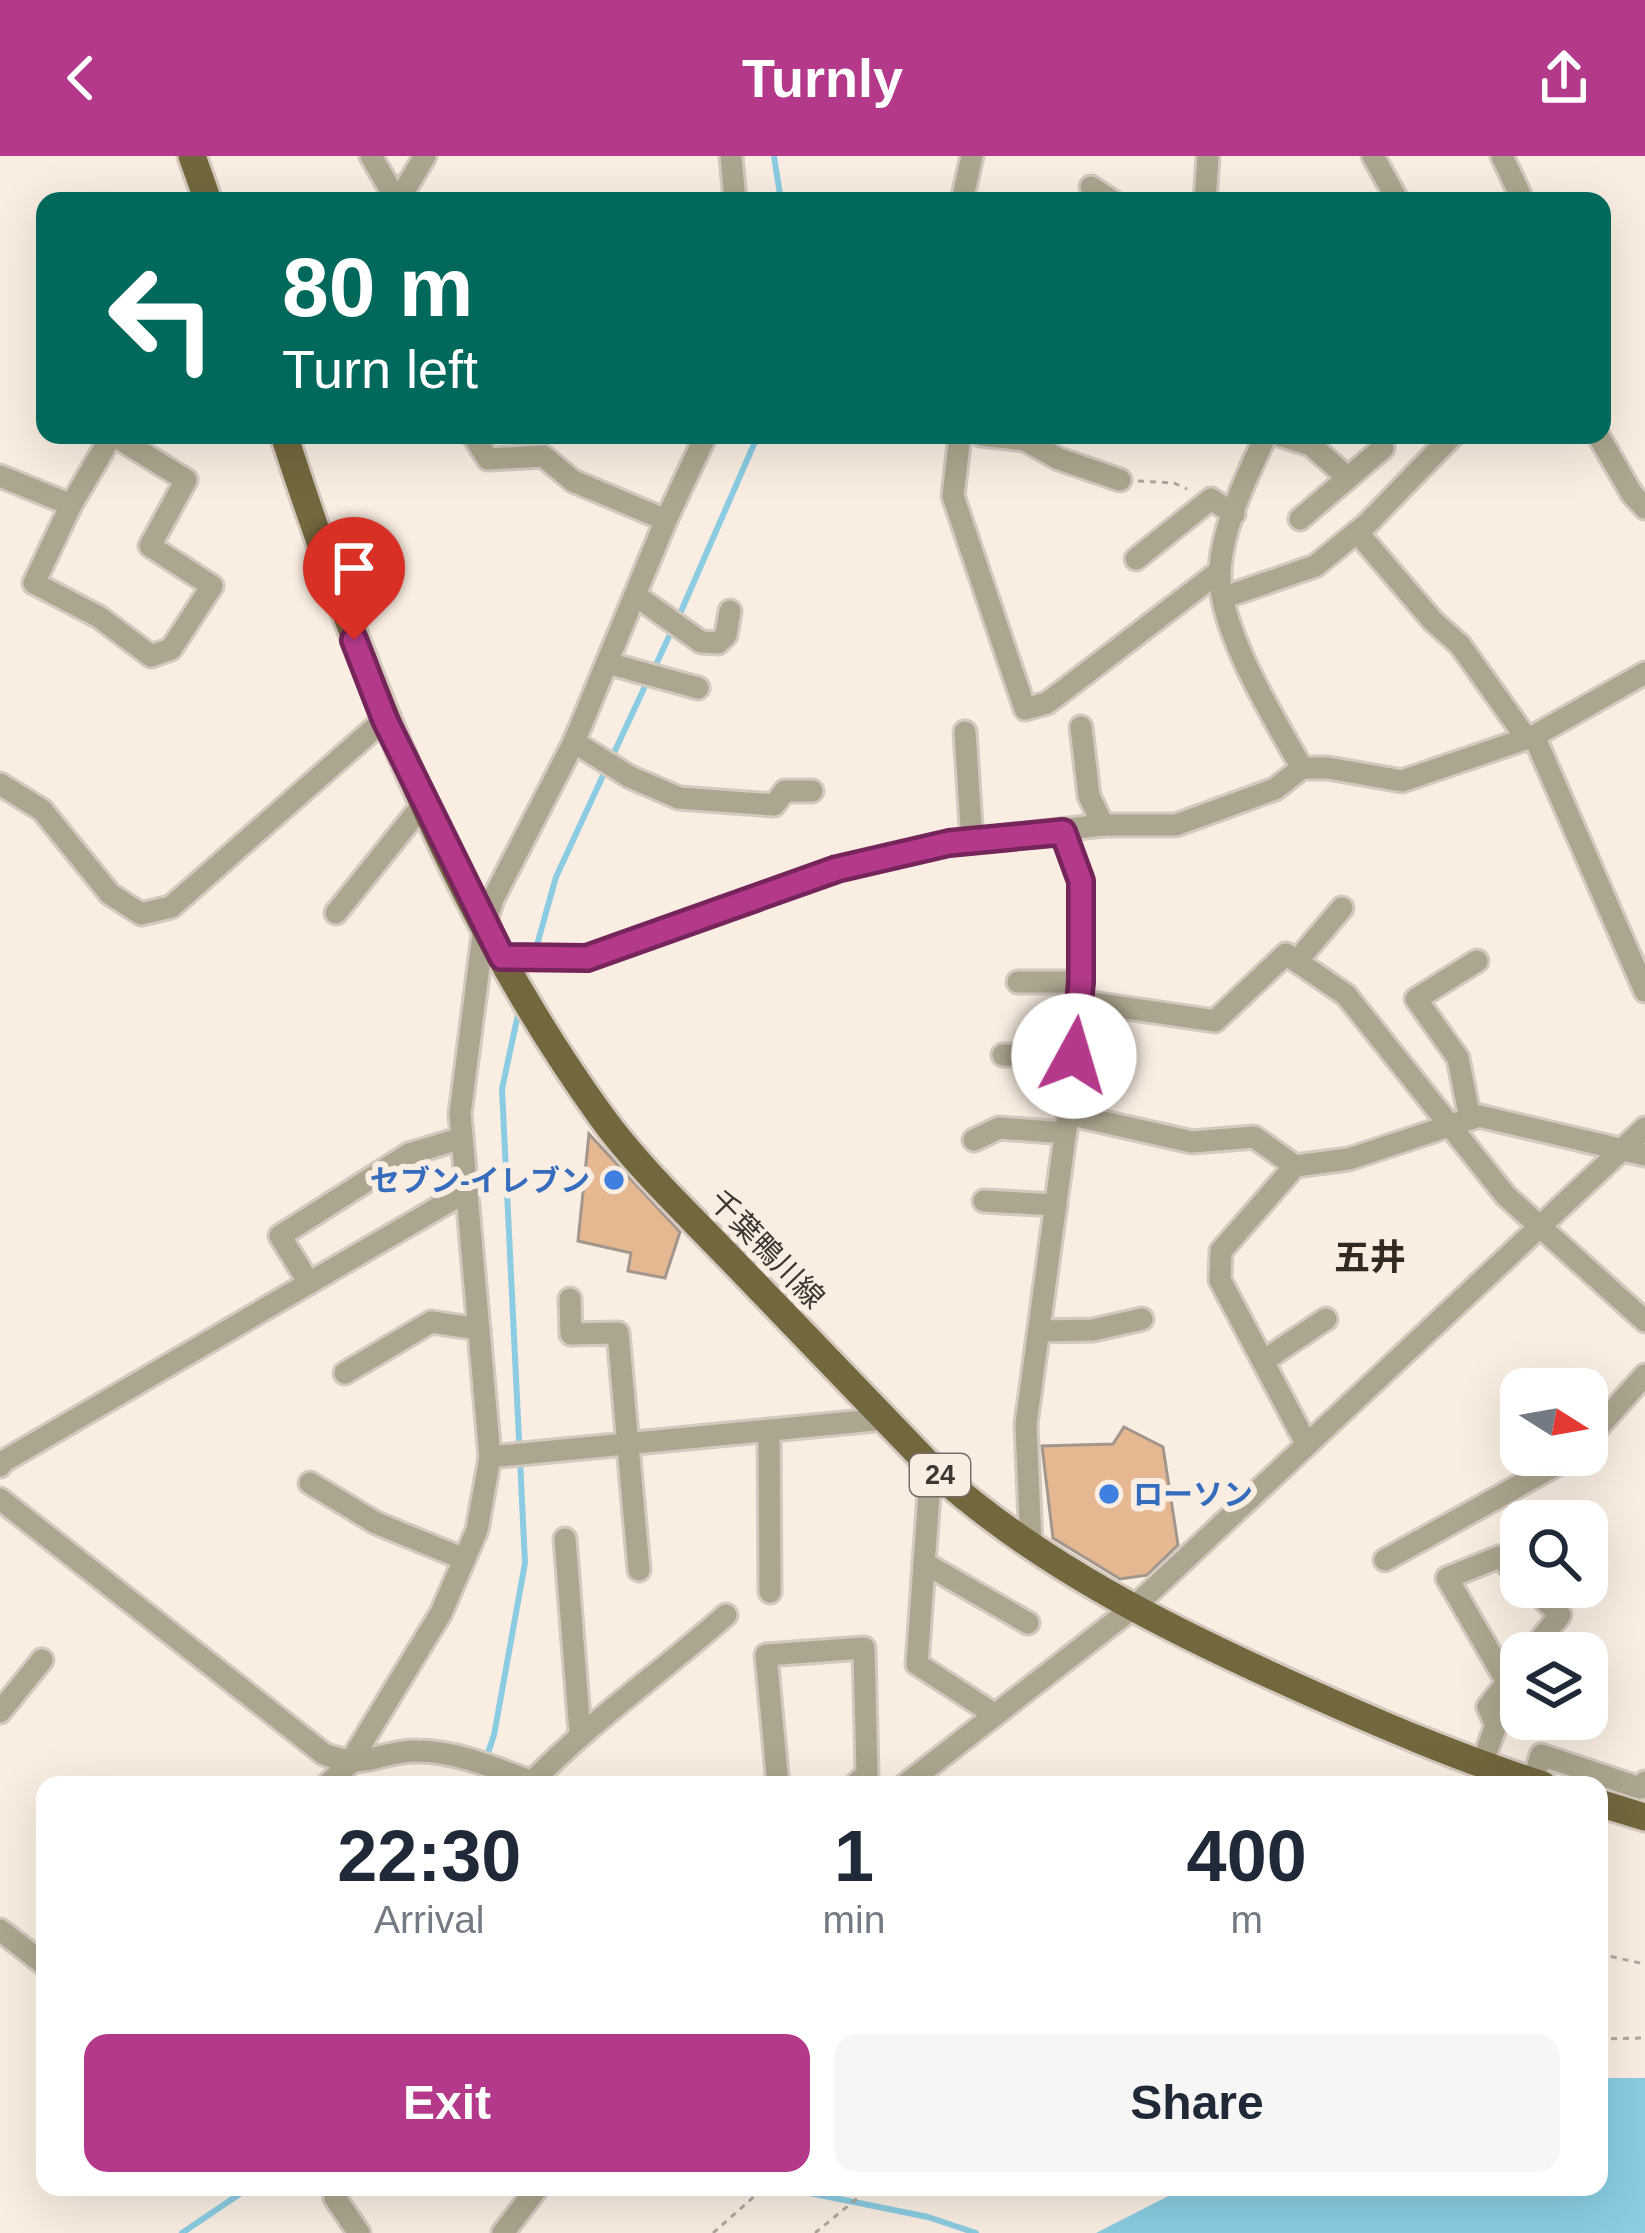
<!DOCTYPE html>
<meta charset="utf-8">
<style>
:root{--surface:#fff;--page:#f6f6f7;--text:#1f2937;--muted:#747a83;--accent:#b4398b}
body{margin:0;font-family:Arial,"Noto Sans JP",sans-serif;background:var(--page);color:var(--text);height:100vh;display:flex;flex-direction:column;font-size:45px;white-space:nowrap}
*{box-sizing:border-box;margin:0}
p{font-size:39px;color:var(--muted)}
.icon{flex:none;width:66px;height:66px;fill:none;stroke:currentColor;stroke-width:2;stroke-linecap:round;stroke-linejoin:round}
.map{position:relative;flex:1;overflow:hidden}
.sheet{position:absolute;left:36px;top:1620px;width:1572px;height:420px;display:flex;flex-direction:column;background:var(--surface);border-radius:24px;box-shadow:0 12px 48px #0002}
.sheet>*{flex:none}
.hud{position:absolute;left:36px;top:36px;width:1575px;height:252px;border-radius:24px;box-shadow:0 12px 48px #0002;background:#00695c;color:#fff;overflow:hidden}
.needle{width:78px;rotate:101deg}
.buttons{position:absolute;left:1500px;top:1212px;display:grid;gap:24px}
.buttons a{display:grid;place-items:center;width:108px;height:108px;border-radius:24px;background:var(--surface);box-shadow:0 12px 48px #0002;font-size:60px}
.pin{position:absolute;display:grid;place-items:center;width:102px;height:102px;color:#fff;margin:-123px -51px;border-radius:50% 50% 50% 0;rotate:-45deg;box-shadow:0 0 12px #0007}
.pin .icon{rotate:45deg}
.me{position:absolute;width:132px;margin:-66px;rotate:6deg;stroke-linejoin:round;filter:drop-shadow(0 0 9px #0008)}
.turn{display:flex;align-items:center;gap:42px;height:252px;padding:0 48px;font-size:54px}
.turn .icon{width:156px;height:156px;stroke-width:2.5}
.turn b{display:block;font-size:84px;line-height:102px}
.eta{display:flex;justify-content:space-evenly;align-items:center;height:204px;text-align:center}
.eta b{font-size:72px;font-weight:700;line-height:84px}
.cta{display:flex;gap:24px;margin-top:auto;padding:24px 48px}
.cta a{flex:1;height:138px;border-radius:24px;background:var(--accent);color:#fff;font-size:48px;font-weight:700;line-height:138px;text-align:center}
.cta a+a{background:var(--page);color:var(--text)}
header{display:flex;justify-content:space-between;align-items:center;height:156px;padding:0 48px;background:var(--accent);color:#fff;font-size:54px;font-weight:700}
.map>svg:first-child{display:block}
</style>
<header><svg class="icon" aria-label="back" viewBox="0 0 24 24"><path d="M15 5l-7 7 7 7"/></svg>Turnly<svg class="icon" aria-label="share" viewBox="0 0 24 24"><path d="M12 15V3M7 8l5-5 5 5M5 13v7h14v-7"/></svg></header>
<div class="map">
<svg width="1645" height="2077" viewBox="0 0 1645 2077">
<rect width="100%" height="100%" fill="#faeee2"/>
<path fill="#8bcce2" d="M1599 1922H1645V2077H1096L1186 2031H1599Z"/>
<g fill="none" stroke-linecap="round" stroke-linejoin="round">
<g stroke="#8bcce2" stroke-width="6">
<path d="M774 0 781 45"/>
<path d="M679 460 758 279"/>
<path d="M653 515 673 472"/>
<path d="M612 601 647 526"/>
<path d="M535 796 556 721 606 613"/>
<path d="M486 1603 494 1579 525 1407 502 933 520 849"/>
<path d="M780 2031 928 2061 976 2077"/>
<path d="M182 2077 250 2031"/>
</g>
</g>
<g fill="#e5b892" stroke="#a3978d" stroke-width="3">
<path d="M589 978 680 1076 665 1122 628 1115 631 1097 578 1085Z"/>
<path d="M1124 1271 1163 1291 1178 1389 1147 1419 1120 1423 1053 1382 1042 1290 1113 1288Z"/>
</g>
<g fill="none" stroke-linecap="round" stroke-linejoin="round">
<defs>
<g id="minor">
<path d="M371 0 397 45"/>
<path d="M731 0 735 45"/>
<path d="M1373 0 1398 45"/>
<path d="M1502 0 1523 45"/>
<path d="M1091 31 1112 45"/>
<path d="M398 45 425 0"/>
<path d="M962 45 972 0"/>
<path d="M1205 45 1208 0"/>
<path d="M112 279 71 349 34 427 99 461 151 500 171 493 212 430 150 390 186 324 113 279"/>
<path d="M473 279 488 303 543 300 573 325 666 364"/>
<path d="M960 279 953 340 1025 553 1047 547 1220 415"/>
<path d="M981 279 1025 284 1059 303 1120 324"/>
<path d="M1266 279C1248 319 1223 367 1220 413 1216 469 1274 563 1302 612"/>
<path d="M1279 279 1311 289 1348 322"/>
<path d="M1598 279 1632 338 1645 352"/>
<path d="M0 320 71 349"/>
<path d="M1300 363 1383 292"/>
<path d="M1357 376 1433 465 1460 489 1527 583"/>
<path d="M1136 403 1211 343 1234 358"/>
<path d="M635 439 701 486 718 487 726 479 730 455"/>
<path d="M1225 441 1315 410 1367 368 1453 279"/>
<path d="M607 507 698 532"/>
<path d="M1081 571 1089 640 1103 669"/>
<path d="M965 576 972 685"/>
<path d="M1534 580 1645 835"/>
<path d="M574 586 630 621 679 642 774 649 785 635H812"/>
<path d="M0 628 42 654 110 738 141 758 171 751 384 564"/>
<path d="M336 757 425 646"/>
<path d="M502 801 587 802 837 713 949 687 1103 669H1176L1275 633 1302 612H1328L1402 625 1534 580 1645 517"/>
<path d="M1297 805 1342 752"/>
<path d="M1018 826H1081"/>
<path d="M1079 845 1215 865 1286 798 1346 839 1506 1040 1645 1165"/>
<path d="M1003 899 1074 900"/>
<path d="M1068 958 1192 986 1254 981 1295 1010 1349 1003 1479 960 1645 999"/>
<path d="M1470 963 1458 902 1416 843 1477 805"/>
<path d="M974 984 999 972 1065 977"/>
<path d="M1295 1010 1221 1095 1220 1124 1306 1287"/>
<path d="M984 1045 1056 1049"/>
<path d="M309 1127 280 1080 409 998 462 982"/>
<path d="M570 1143 571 1178 618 1177 639 1414"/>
<path d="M1039 1175 1093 1174 1142 1163"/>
<path d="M1263 1205 1326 1163"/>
<path d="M345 1217 431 1166 479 1173"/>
<path d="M769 1274 770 1436"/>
<path d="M1587 1284 1645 1219"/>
<path d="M490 1301 885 1263"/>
<path d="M0 1310 4 1305 467 1035"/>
<path d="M937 1317 929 1338 917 1508 994 1558"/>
<path d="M310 1327 376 1367 464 1403"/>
<path d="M0 1343 324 1598C367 1615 379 1594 418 1595 459 1595 502 1615 540 1629"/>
<path d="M565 1383 580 1576"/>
<path d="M1031 1390 1026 1268 1068 958 1081 826V725L1063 676"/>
<path d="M1385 1404 1574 1299"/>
<path d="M924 1407 1028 1467"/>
<path d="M1530 1497 1560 1459 1531 1431"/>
<path d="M1507 1526 1447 1422 1499 1401 1521 1422"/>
<path d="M0 1556 42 1504"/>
<path d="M1482 1608 1496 1569 1488 1551 1521 1509"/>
<path d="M532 1626C592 1564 662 1516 726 1459"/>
<path d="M327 1629 349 1608 441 1457 477 1374 490 1301 460 958 484 771 493 743 574 586 666 364 706 279"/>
<path d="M778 1629 766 1499 864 1492 867 1618 855 1629"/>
<path d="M905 1629 1134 1451 1645 972"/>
<path d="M1532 1629 1541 1599 1640 1632 1645 1626"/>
<path d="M0 1774 45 1809"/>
<path d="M335 2042 359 2077"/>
<path d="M503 2077 538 2031"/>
</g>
<g id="major">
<path d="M192 0 208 45"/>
<path d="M284 279C361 516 454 756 601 960 637 1010 686 1056 729 1101 798 1173 867 1245 937 1317 1041 1410 1170 1474 1297 1531 1377 1567 1458 1602 1543 1629"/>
<path d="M1599 1647 1645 1661"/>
</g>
</defs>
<use href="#minor" stroke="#d4c9bf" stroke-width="27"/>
<use href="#major" stroke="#d4c9bf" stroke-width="33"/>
<g stroke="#b0a79e" stroke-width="3" stroke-dasharray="6 6" stroke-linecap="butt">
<path d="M1138 325 1174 327 1187 333"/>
<path d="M1599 1798 1645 1808"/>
<path d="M1599 1883 1645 1882"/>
<path d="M713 2077 765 2031"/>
<path d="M815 2077 871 2031"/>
</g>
<use href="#minor" stroke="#aca58f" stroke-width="21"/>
<use href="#major" stroke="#73673d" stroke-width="27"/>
</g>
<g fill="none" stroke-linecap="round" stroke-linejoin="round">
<defs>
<path id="route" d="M354 484 385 564 502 801 587 802 837 713 949 687 1063 676 1081 725V826L1074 900"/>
</defs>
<use href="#route" stroke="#75255a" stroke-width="30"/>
<use href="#route" stroke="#b4398b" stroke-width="21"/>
</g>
<g fill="#3f7fe0" stroke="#faeee2" stroke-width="4.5">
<circle cx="614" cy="1024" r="12"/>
<circle cx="1109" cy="1338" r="12"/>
</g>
<g text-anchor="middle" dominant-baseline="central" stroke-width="12" stroke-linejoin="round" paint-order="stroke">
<rect fill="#faeee2" stroke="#756e68" stroke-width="3" x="910" y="1298" width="60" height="42" rx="9"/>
<g font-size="27" font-weight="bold" fill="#3c3733">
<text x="940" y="1319">24</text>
</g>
<g font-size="30" font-weight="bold" fill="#366cbe" stroke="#faeee2" text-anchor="end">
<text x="590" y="1024">セブン-イレブン</text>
<text x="1133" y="1338" text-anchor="start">ローソン</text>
</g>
<g font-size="30" fill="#3c3733" stroke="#faeee2">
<text transform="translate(767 1093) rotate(46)">千葉鴨川線</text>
</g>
<g font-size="36" font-weight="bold" fill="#322920" stroke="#faeee2">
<text x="1370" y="1101">五井</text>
</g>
</g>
</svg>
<div class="buttons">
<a><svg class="needle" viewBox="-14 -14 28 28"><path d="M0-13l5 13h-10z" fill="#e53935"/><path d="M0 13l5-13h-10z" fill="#747a83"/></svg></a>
<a><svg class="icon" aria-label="search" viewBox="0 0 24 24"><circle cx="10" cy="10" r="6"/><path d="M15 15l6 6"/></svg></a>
<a><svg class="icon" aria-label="layers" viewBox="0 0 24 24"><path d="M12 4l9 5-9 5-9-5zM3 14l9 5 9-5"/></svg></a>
</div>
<div class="pin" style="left:354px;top:484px;background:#d93025"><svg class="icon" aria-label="arrive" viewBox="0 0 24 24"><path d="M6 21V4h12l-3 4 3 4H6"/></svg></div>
<svg class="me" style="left:1074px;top:900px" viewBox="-20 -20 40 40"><circle r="19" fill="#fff"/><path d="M0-13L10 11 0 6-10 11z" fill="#b4398b"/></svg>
<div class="hud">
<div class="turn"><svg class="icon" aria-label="left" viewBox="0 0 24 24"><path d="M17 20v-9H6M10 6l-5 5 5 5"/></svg><div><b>80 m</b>Turn left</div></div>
</div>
<section class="sheet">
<div class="eta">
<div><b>22:30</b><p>Arrival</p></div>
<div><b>1</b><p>min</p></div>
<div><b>400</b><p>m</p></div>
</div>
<div class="cta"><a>Exit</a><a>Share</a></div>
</section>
</div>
